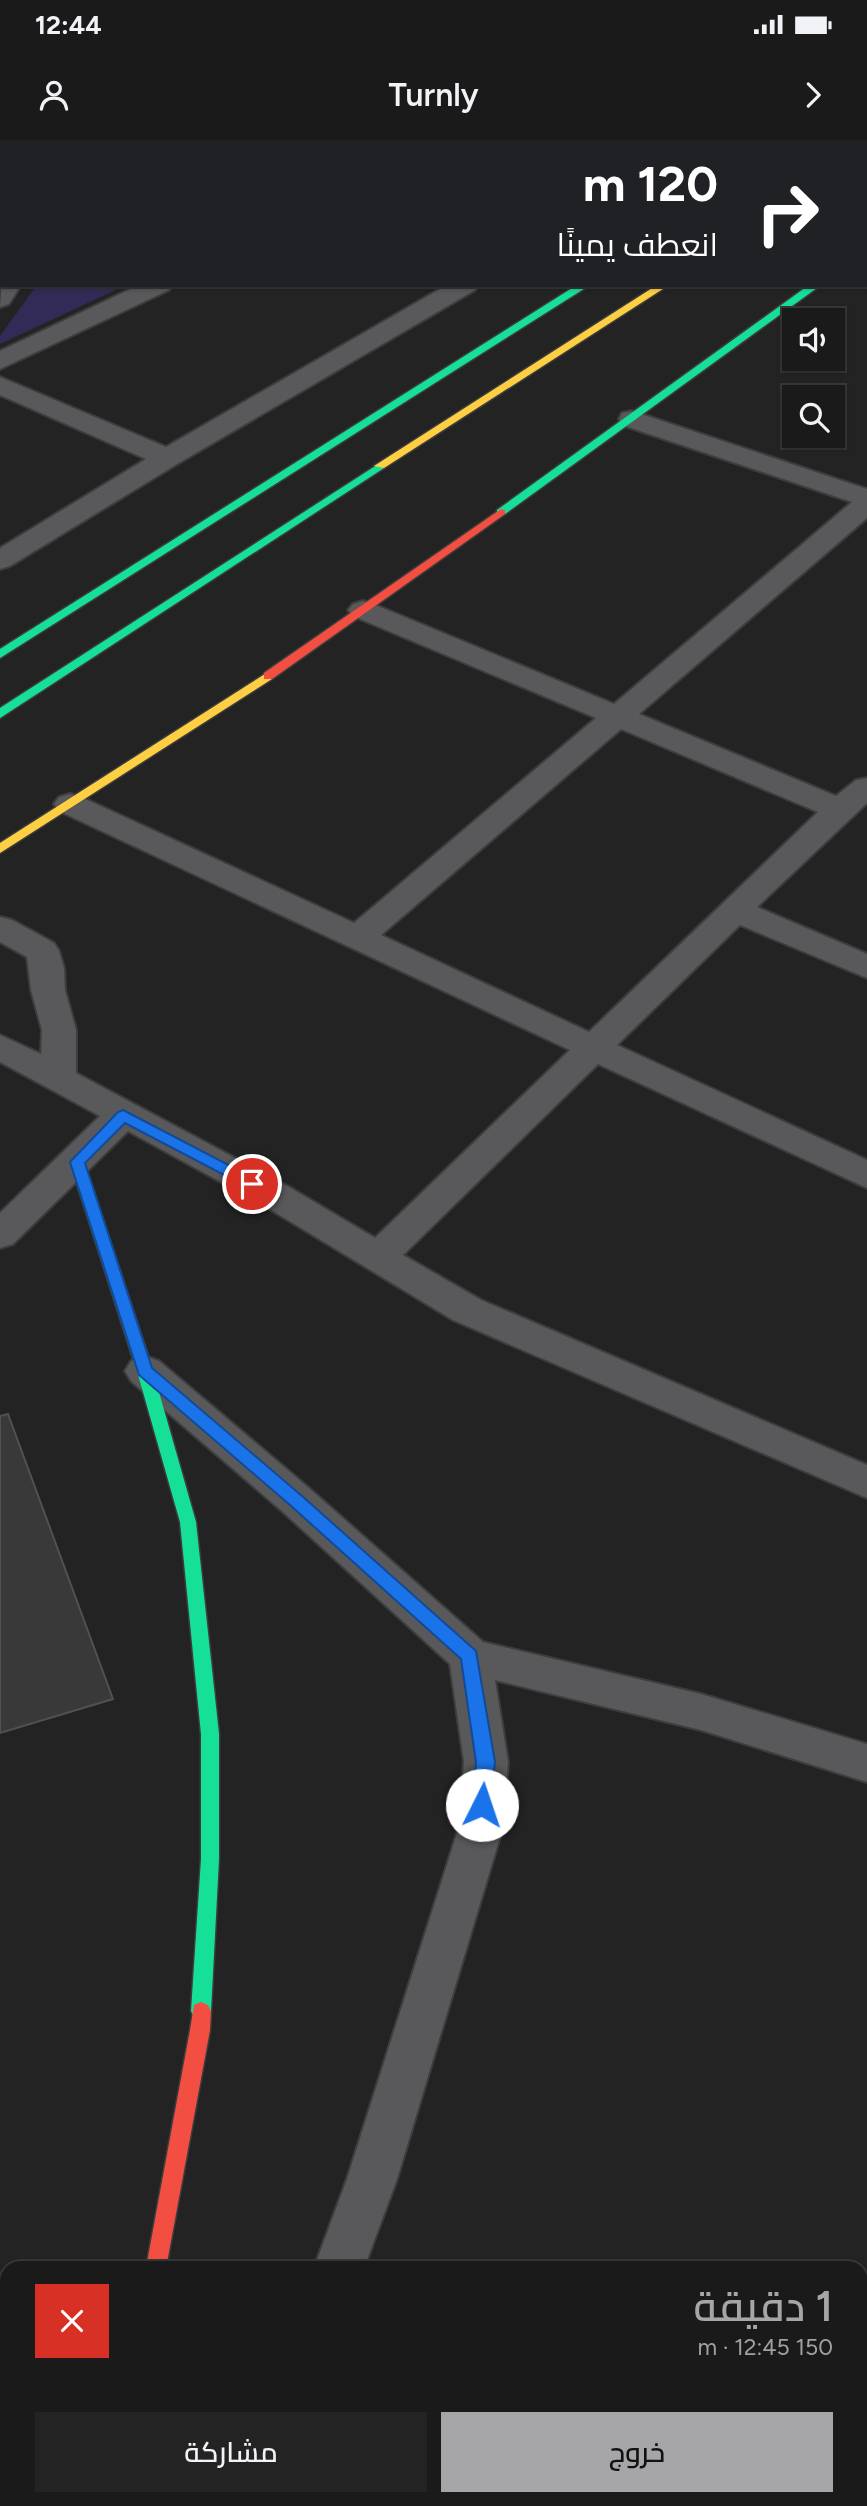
<!DOCTYPE html>
<html lang="ar">
<meta charset="utf-8">
<style>
:root{--surface:#1a1a1b;--page:#232324;--text:#f1f3f6;--muted:#9fa1a3;--line:#38383a;--accent:#a6a5a7}
body{margin:0;font-family:Figtree,Cairo,sans-serif;background:var(--page);color:var(--text);direction:rtl;height:100vh;display:flex;flex-direction:column;font-size:26px;white-space:nowrap}
*{box-sizing:border-box;margin:0}
p{font-size:23px;color:var(--muted)}
.icon{flex:none;width:38px;height:38px;fill:none;stroke:currentColor;stroke-width:2;stroke-linecap:round;stroke-linejoin:round}
.map{position:relative;flex:1;overflow:hidden;direction:ltr}
.panel{position:absolute;left:0px;top:2121px;width:868px;height:245px;display:flex;flex-direction:column;background:var(--surface);border-radius:21px 21px 0 0;box-shadow:0 2px 5px #0004,0 0 0 2px var(--line);direction:rtl}
.panel>*{flex:none}
.guide{position:absolute;left:0px;top:0px;width:868px;height:147px;box-shadow:0 2px 5px #0004,0 0 0 2px var(--line);direction:rtl;background:#202124;color:#fff;overflow:hidden}
.fabs{position:absolute;left:782px;top:168px;display:grid;gap:14px}
.fabs a{display:grid;place-items:center;width:63px;height:63px;border-radius:0px;background:var(--surface);box-shadow:0 2px 5px #0004,0 0 0 2px var(--line);font-size:35px}
.pin{position:absolute;display:grid;place-items:center;width:60px;height:60px;color:#fff;margin:-30px;border:4px solid #fff;border-radius:50%;box-shadow:0 2px 7px #0007}
.me{position:absolute;width:77px;margin:-38px;rotate:4deg;stroke-linejoin:round;filter:drop-shadow(0 0 5px #0008)}
.turn{display:flex;align-items:center;gap:24px;height:147px;padding:0 35px;font-size:32px}
.turn .icon{width:91px;height:91px;stroke-width:2.5}
.turn b{display:block;font-size:49px;line-height:60px}
.round{display:grid;place-items:center;flex:none;width:74px;height:74px;border-radius:0px;background:var(--page)}
.summary{display:flex;align-items:center;justify-content:space-between;height:119px;padding:0 35px}
h1{font-size:42px;font-weight:600;line-height:52px;color:var(--accent)}
.action{display:flex;gap:14px;margin-top:auto;padding:14px 35px}
.action a{flex:1;height:80px;border-radius:0px;background:var(--accent);color:#111;font-size:28px;font-weight:600;line-height:80px;text-align:center}
.action a+a{background:var(--page);color:var(--text)}
.status{display:flex;justify-content:space-between;align-items:center;height:49px;padding:0 35px;background:var(--surface);direction:ltr}
.status svg{height:19px;fill:currentColor}
header{display:flex;justify-content:space-between;align-items:center;height:91px;padding:0 35px;background:var(--surface);font-size:32px;font-weight:600}
.map>svg:first-child{display:block}
</style>
<div class="status"><b>12:44</b><svg viewBox="0 0 49 12"><path d="M0 12V9h3v3zM5 12V6h3v6zM10 12V3h3v9zM15 12V0h3v12zM26 1h20v11H26zM47 4h2v5h-2z"/></svg></div>
<header><svg class="icon" aria-label="forward" viewBox="0 0 24 24"><path d="M9 5l7 7-7 7"/></svg>Turnly<svg class="icon" aria-label="person" viewBox="0 0 24 24"><circle cx="12" cy="8" r="4"/><path d="M4 21q1-7 8-7t8 7"/></svg></header>
<div class="map">
<svg width="867" height="2366" viewBox="0 0 867 2366">
<rect width="100%" height="100%" fill="#232324"/>
<path fill="#332b57" d="M37 145H126L0 204V196Z"/>
<path fill="#39393a" stroke="#515152" stroke-width="2" d="M8 1274 113 1559 0 1593V1276Z"/>
<g fill="none" stroke-linecap="round" stroke-linejoin="round">
<defs>
<g id="street">
<path d="M98 0H122L97 2Z"/>
<path d="M635 0H673L674 2H637Z"/>
<path d="M695 0H720L694 2Z"/>
<rect x="866" y="96" width="1" height="14"/>
<path d="M2 139V145H21L9 164 0 167Z"/>
<path d="M139 145H172L169 150 0 229V211Z"/>
<path d="M447 145H478L475 150 177 324 10 426 0 429V408L146 319 0 255V237L166 307Z"/>
<path d="M632 271 867 349V378L639 574 836 656 856 640 867 638V663L757 767 867 814V838L740 785 617 905 867 1020V1048L598 924 403 1115 481 1160 867 1325V1358L453 1180 263 1065 128 991 13 1104 0 1108V1073L100 976 0 922V895L41 914 42 890 31 850 27 817 0 802V777L12 780 54 803 59 811 64 828 65 850 76 890V933L289 1047 375 1098 570 910 59 671 54 664 59 657 70 654 81 657 354 783 596 578 353 476 348 470 353 464 363 461 373 464 614 564 852 362 622 285 619 279 622 273ZM621 589 818 672 589 892 381 795Z"/>
<path d="M145 1216 159 1221 310 1349 483 1502 701 1554 867 1604V1642L701 1590 495 1540 508 1622 503 1687 397 2039 364 2128H314L347 2039 459 1687 464 1622 450 1524 282 1371 131 1241 125 1231 131 1221Z"/>
<path d="M0 2169 7 2172V2227L0 2224Z"/>
<path d="M205 2359H325L328 2366H208Z"/>
</g>
<g id="fast">
<path d="M867 11V18H866V11Z"/>
<path d="M577 145H590L0 518V509Z"/>
<path d="M809 145H821L505 374H497V370Z"/>
<path d="M380 323 384 324V328L0 578V568Z"/>
<path d="M77 1017 84 1022 153 1231 196 1382 219 1594V1719L211 1871 208 1877 201 1880 194 1877 191 1871 201 1719V1594L180 1382 137 1231 70 1022Z"/>
</g>
<g id="slow">
<path d="M657 145H669L384 328 374 326Z"/>
<path d="M268 532 272 533V539L0 713V703Z"/>
</g>
<g id="jam">
<path d="M813 0H823L811 2Z"/>
<path d="M501 369 505 370V374L272 539H264V533Z"/>
<path d="M201 1862 208 1865 211 1871 210 1890 166 2128H146L190 1890 194 1865Z"/>
</g>
</defs>
<use href="#street" stroke="#3d3d3e" stroke-width="4"/>
<use href="#fast" stroke="#3d3d3e" stroke-width="3"/>
<use href="#slow" stroke="#3d3d3e" stroke-width="3"/>
<use href="#jam" stroke="#3d3d3e" stroke-width="3"/>
<use href="#street" fill="#59585a" fill-rule="evenodd"/>
<use href="#fast" fill="#16e098" fill-rule="evenodd"/>
<use href="#slow" fill="#ffcf43" fill-rule="evenodd"/>
<use href="#jam" fill="#f24e42" fill-rule="evenodd"/>
</g>
<path fill="#1a73e8" stroke="#114b97" stroke-width="2" d="M123 970 257 1040 260 1044 257 1047H247L125 983 85 1023 152 1228 302 1356 476 1511 495 1622 489 1671 482 1673 476 1671 473 1665 476 1622 461 1519 290 1365 139 1235 70 1022 118 972Z"/>
</svg>
<div class="fabs">
<a><svg class="icon" aria-label="sound" viewBox="0 0 24 24"><path d="M4 9h4l5-4v14l-5-4H4zM17 9q2 3 0 6"/></svg></a>
<a><svg class="icon" aria-label="search" viewBox="0 0 24 24"><circle cx="10" cy="10" r="6"/><path d="M15 15l6 6"/></svg></a>
</div>
<div class="pin" style="left:252px;top:1044px;background:#d93025"><svg class="icon" aria-label="arrive" viewBox="0 0 24 24"><path d="M6 21V4h12l-3 4 3 4H6"/></svg></div>
<svg class="me" style="left:482px;top:1665px" viewBox="-20 -20 40 40"><circle r="19" fill="#fff"/><path d="M0-13L10 11 0 6-10 11z" fill="#1a73e8"/></svg>
<div class="guide">
<div class="turn"><svg class="icon" aria-label="right" viewBox="0 0 24 24"><path d="M7 20v-9h11M14 6l5 5-5 5"/></svg><div><b>120 m</b>انعطف يمينًا</div></div>
</div>
<section class="panel">
<div class="summary"><div><h1>1 دقيقة</h1><p>150 m · 12:45</p></div><a class="round" style="background:#d93025;color:#fff"><svg class="icon" aria-label="close" viewBox="0 0 24 24"><path d="M6 6l12 12M18 6L6 18"/></svg></a></div>
<div class="action"><a>خروج</a><a>مشاركة</a></div>
</section>
</div>
